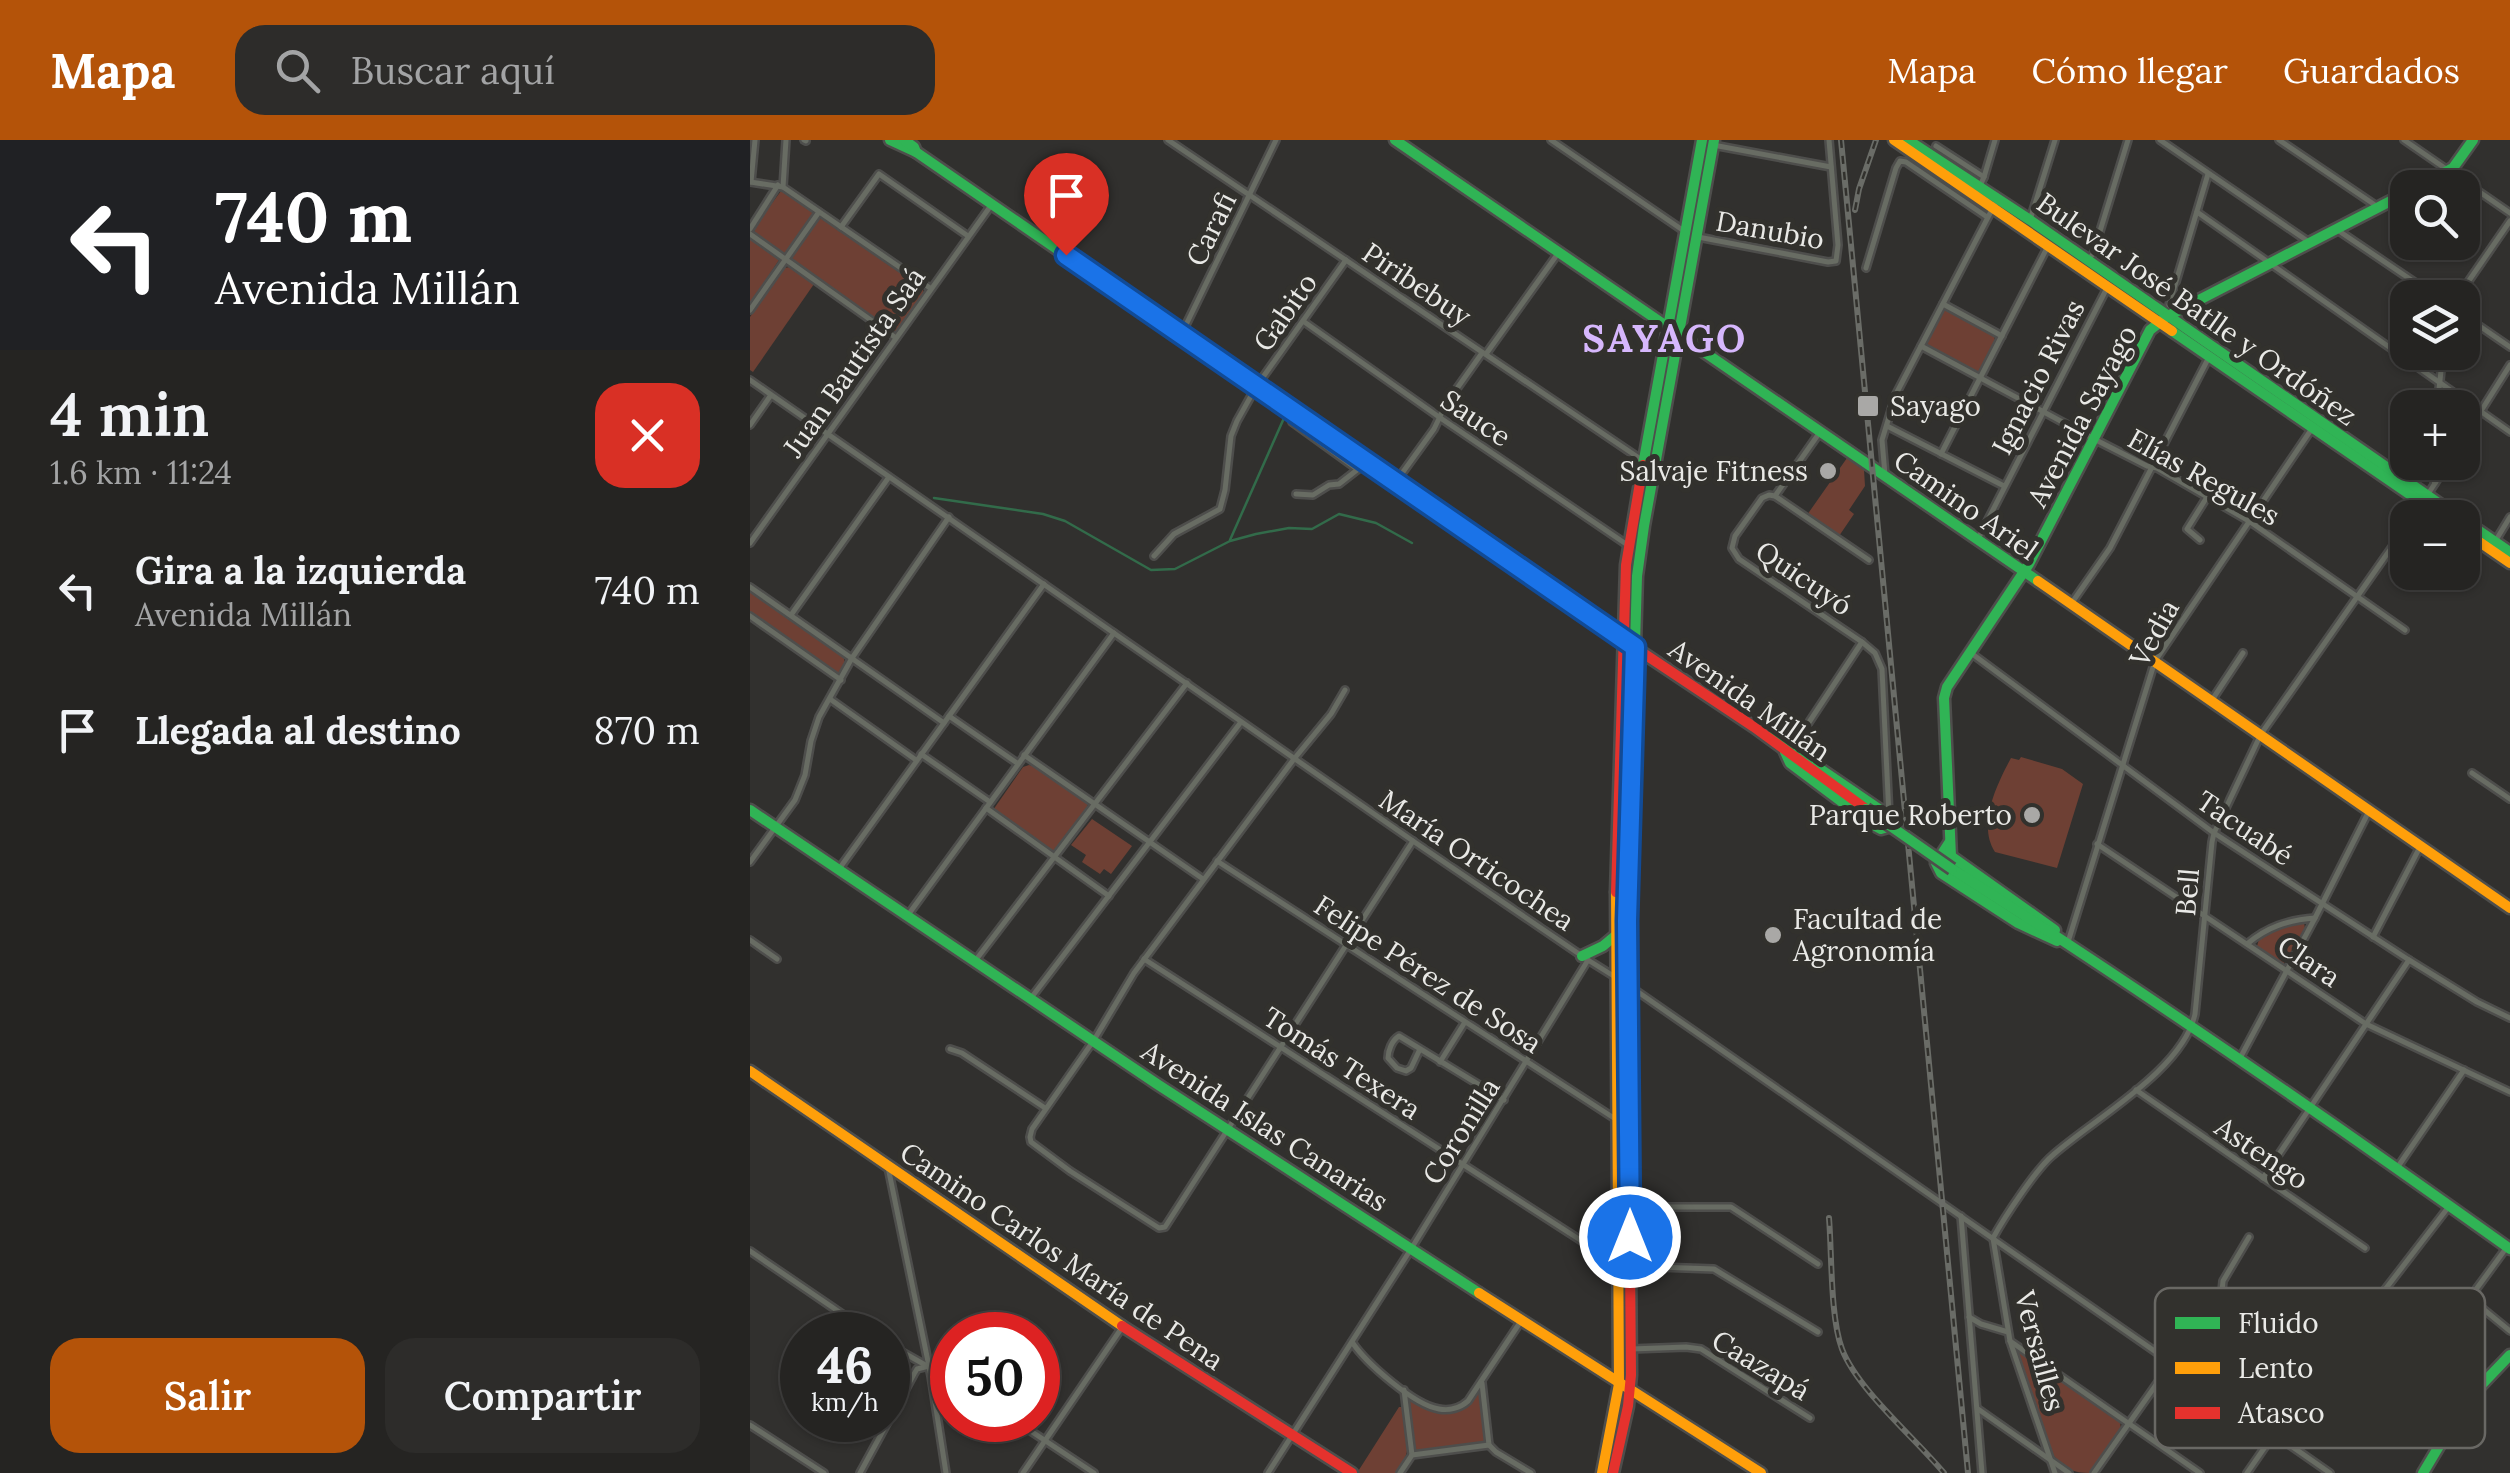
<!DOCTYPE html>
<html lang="es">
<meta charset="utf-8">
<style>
:root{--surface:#252422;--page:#2d2c2a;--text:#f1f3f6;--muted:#a3a4a5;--line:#424140;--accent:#b45309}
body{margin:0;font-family:Lora,serif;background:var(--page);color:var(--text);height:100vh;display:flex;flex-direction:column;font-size:38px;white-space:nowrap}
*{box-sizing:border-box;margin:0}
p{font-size:32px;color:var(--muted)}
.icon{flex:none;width:55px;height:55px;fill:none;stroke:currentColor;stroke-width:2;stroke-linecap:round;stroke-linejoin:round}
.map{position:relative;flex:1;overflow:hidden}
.details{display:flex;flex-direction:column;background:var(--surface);width:750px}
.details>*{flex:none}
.hud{background:#202124;color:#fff;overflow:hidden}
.controls{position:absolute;left:1640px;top:30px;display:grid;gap:20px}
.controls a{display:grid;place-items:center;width:90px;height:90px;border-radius:20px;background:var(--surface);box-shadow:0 2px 8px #0004,0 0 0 2px var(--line);font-size:50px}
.speed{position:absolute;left:30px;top:1172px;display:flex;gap:20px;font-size:50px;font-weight:700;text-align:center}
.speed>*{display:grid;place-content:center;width:130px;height:130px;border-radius:50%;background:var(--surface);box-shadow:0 2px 8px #0004,0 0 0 2px var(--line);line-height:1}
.speed small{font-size:25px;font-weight:400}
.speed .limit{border:15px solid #d22;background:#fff;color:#111}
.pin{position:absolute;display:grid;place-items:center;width:85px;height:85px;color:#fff;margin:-102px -42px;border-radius:50% 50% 50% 0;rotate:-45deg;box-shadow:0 0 10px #0007}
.pin .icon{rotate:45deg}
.me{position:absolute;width:110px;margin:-55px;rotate:0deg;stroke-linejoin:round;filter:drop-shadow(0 0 8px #0008)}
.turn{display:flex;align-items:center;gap:35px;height:210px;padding:0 50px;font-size:45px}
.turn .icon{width:130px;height:130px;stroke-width:2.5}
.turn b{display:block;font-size:70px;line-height:85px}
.round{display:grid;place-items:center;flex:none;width:105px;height:105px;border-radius:30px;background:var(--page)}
.head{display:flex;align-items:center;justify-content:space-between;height:170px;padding:0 50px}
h1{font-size:60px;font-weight:600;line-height:75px}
.action{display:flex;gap:20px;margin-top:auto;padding:20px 50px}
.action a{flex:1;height:115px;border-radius:30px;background:var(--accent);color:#fff;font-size:40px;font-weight:600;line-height:115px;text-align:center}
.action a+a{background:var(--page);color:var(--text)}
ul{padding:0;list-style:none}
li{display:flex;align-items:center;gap:30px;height:140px;padding:0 50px}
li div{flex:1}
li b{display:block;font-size:38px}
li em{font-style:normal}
header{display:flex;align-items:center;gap:60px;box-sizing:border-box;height:140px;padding:0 50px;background:var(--accent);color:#fff}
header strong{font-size:48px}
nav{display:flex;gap:55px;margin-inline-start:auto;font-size:35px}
.search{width:700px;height:90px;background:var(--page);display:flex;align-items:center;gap:25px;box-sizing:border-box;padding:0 35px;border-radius:30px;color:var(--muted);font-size:38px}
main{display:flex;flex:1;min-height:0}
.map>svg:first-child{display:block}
</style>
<header>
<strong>Mapa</strong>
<div class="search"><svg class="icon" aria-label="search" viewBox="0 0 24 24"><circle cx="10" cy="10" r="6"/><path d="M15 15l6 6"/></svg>Buscar aquí</div>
<nav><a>Mapa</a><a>Cómo llegar</a><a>Guardados</a></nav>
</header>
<main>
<section class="details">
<div class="hud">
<div class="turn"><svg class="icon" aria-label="left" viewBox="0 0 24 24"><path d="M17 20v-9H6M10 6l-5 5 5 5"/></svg><div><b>740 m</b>Avenida Millán</div></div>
</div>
<div class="head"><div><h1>4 min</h1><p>1.6 km · 11:24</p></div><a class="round" style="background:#d93025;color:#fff"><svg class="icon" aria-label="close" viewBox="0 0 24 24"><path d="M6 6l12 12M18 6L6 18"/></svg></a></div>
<ul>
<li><svg class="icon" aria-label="left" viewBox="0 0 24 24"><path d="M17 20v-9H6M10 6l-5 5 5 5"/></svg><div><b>Gira a la izquierda</b><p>Avenida Millán</p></div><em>740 m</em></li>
<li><svg class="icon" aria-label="arrive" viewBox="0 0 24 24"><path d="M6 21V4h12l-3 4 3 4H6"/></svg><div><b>Llegada al destino</b></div><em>870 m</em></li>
</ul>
<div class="action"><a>Salir</a><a>Compartir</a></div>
</section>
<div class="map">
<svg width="1760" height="1333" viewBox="0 0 1760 1333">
<rect width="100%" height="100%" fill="#31302e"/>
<g fill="#6e4034">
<path d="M31 51 61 69 63 76 36 113H30L4 93 5 86Z"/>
<path d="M66 79H73L173 149 174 155 147 191 142 192 41 120V115Z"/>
<path d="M0 99 29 120 0 164Z"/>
<path d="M40 127 64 144 3 232 0 230V177L34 128Z"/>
<path d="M1196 170 1244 194 1245 201 1229 231H1223L1178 206 1177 200 1193 171Z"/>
<path d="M1097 318 1114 330 1115 346 1099 370 1104 374 1089 396 1057 375Z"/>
<path d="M0 448 93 515 95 523 89 536 0 474Z"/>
<path d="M1271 617 1312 629 1333 644 1307 728 1245 712C1227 685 1247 644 1261 618L1269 620Z"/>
<path d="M279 625 287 627 338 662 337 668 304 712 243 670 273 627Z"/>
<path d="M342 679 382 706 361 734 354 729 350 734 332 722 336 715 321 705Z"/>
<path d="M1550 782 1554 783 1555 788 1534 823H1529L1507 806 1510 796 1531 787Z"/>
<path d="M1270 1211 1370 1281 1371 1290 1340 1333C1324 1333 1313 1329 1303 1315L1270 1222 1268 1213Z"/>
<path d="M729 1251 736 1292 734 1302 665 1311 662 1308 657 1259 661 1258C678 1269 698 1278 718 1264 722 1261 725 1255 729 1251Z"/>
<path d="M649 1267H654C657 1296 664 1308 647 1333H607Z"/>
</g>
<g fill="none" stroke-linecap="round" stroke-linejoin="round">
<g stroke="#326b4a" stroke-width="2.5">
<path d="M184 358 293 374 315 381 401 430 425 429 480 401 506 394 539 388 562 389 589 374 626 383 662 403"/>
<path d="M480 400 534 278"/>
</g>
<defs>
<g id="street">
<path d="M54 0 56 1"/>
<path d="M418 0 892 320"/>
<path d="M801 0 934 91"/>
<path d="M1410 0 1559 102"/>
<path d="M1529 0 1628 67"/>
<path d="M1654 0 1760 73"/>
<path d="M963 5 1081 27"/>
<path d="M1186 6 1234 37"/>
<path d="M0 42 33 47 180 148"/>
<path d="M1 42 5 0"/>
<path d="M33 47 36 0"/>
<path d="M1226 55 1234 37 1245 0"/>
<path d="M1447 72 1760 292"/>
<path d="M1280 80 1305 0"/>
<path d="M91 87 129 34 218 96"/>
<path d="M0 89 28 45"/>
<path d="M1586 89 1688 158"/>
<path d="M0 94 146 198"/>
<path d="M948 97 1078 122 1086 121 1088 105 1079 0"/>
<path d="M1338 120 1343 114 1378 0"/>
<path d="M1116 128 1146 28 1150 21 1156 22 1237 77"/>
<path d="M1707 158 1760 81"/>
<path d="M1193 164 1252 196"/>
<path d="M1419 165 1458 34"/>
<path d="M0 170 69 72"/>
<path d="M1712 174 1760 207"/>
<path d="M553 181 689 277 879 406"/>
<path d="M431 195 526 0"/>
<path d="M1171 206 1344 299 1397 326 1407 328 1499 381 1655 490"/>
<path d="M736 214 809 112"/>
<path d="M0 240 663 701 838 820 878 845 1580 1333"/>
<path d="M1687 268 1693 212"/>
<path d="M544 273 541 279 542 282 607 329"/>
<path d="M0 285 21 255"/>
<path d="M1137 286 1254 346"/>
<path d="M1070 292 1025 356 1019 355 1012 358 985 396 982 408 989 419 1112 502 1125 513 1132 529 1139 676"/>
<path d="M1712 301 1760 225"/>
<path d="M1191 314 1298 106"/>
<path d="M1681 322 1680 332 1685 343"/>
<path d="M1135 335 1132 300 1146 254 1247 60"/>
<path d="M645 343 684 289 696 264 732 213"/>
<path d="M546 354 563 355 579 345 589 344 616 323"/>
<path d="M1678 354 1699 322"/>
<path d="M1025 356 1119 420"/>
<path d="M1662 378 1672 363"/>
<path d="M1228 399 1357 148"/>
<path d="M1450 400 1437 389 1457 357"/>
<path d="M1746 400 1760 377"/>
<path d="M0 403 242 64"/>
<path d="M404 416 424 394 470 369 475 350 481 296 487 281 506 247 596 120"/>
<path d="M0 447 194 583"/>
<path d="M1321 464 1360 408 1458 219"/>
<path d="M41 475 139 337"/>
<path d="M0 476 91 540"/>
<path d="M1221 513 1464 693 1659 820 1727 862 1760 878"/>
<path d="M595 550 581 574 544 619 384 833 344 900 282 989 280 997 281 1002 320 1031 409 1088 415 1087 663 701"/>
<path d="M80 559 166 620"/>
<path d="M1462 560 1493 513"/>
<path d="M199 576 267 623"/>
<path d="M1042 608 1112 502"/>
<path d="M171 614 240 662"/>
<path d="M274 615 453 739"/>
<path d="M1722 633 1760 659"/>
<path d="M236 668 359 756"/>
<path d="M1347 704 1616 884 1760 952"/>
<path d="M467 721 867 980"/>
<path d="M0 722 45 660 55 635 61 601 69 577 102 518 199 377"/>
<path d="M89 729 294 444"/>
<path d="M158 775 364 493"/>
<path d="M1565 778 1620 669"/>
<path d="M1623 797 1670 707"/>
<path d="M0 800 27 819"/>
<path d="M1318 802 1405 521 1563 287"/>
<path d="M394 819 866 1123"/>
<path d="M225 821 437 543"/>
<path d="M281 858 491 582"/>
<path d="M200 909 212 913 295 968"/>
<path d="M670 909 661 928 656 931 647 928 638 918C638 911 642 900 649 896L754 960"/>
<path d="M1489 920 1565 778C1538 780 1517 787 1497 804"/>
<path d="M690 922 715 882"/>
<path d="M1386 950 1615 1108"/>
<path d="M138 1027 181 1236 196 1333"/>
<path d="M1647 1028 1714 930"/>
<path d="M1513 1038 1659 820"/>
<path d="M880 1067H981L1068 1124"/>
<path d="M1211 1076 1232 1333"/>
<path d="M0 1111 123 1195"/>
<path d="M880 1126 964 1129 1068 1192"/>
<path d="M1472 1151 1690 1303"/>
<path d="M1721 1159 1760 1191"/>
<path d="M1618 1174 1678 1215 1757 1107"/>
<path d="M1219 1177 1231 1184 1258 1192"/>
<path d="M1260 1201 1450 1333"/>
<path d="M602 1202C616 1223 664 1265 689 1269 699 1271 710 1268 718 1261L771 1181"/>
<path d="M138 1204 202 1240"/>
<path d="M881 1209 936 1207 951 1209 1060 1278"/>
<path d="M732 1243 739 1305"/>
<path d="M654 1250 662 1315"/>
<path d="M1228 1269 1319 1333"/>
<path d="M264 1280 344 1333"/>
<path d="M0 1285 74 1333"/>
<path d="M739 1305 746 1312 781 1333"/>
<path d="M110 1333 164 1234 167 1229 179 1226"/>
<path d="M273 1333 373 1186"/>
<path d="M518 1333 661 1109 838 820"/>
<path d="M650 1333 662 1315 739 1305"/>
<path d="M1305 1333 1260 1201 1243 1098C1254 1078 1286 1029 1303 1015 1345 978 1433 930 1445 874L1462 702 1464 693 1511 594 1658 384"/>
<path d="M1344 1333 1472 1151 1473 1141 1499 1097"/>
<path d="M1497 1333 1524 1294 1700 1065"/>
</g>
<g id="fast">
<path d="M140 0 166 12"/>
<path d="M154 0 164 7 166 12 873 499"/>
<path d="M645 0 1288 441"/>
<path d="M1158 0 1280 80 1710 378"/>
<path d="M1665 48 1703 28 1723 0"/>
<path d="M1422 191 1694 378"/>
<path d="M893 325 952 0"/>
<path d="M1712 379 1760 412"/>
<path d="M1022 596 1139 676 1138 687 1131 689 1120 683 1040 623 1035 612"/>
<path d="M0 670 407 944 729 1153"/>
<path d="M1199 703 1186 723 1191 733 1268 783 1307 801"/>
<path d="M1198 714 1305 790"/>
<path d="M1201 716 1194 558 1197 547 1279 424 1400 190 1418 176 1658 52"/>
<path d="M1202 729C1392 850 1577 978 1760 1109"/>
<path d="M832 816 853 806 865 796"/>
<path d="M878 882 877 781 887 436 894 386 964 0"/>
<path d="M1673 1333 1716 1261 1760 1215"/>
</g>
<g id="slow">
<path d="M1144 0 1422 191"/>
<path d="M1712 390 1760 423"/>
<path d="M1288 441 1760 768"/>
<path d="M0 931 372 1186"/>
<path d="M729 1153 1011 1333"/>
<path d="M852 1333 869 1244 866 752"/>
</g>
<g id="jam">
<path d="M884 507 1004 587 1116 669"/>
<path d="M866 752 876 425 893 325"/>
<path d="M372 1186 602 1333"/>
<path d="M863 1333 878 1266 881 1235 878 882"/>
</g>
</defs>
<use href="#street" stroke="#4e4e4c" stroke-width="10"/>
<use href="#fast" stroke="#4e4e4c" stroke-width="15"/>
<use href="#slow" stroke="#4e4e4c" stroke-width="15"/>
<use href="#jam" stroke="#4e4e4c" stroke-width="15"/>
<use href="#street" stroke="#686c63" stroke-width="5"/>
<use href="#fast" stroke="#30b455" stroke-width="10"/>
<use href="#slow" stroke="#ff9f0a" stroke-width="10"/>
<use href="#jam" stroke="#e5322d" stroke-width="10"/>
<defs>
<g id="rail">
<path d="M1091 0 1218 1333"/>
<path d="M1105 70 1109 49 1126 0"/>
<path d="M1079 1078C1082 1114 1080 1177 1092 1209 1107 1249 1165 1298 1194 1333"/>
</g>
</defs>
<use href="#rail" stroke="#6a6c67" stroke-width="6"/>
<use href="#rail" stroke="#32312d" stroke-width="2.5" stroke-dasharray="8" stroke-linecap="butt"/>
<defs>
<path id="fast-bridge" d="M1116 669 1202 729"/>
</defs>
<use href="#fast-bridge" stroke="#4e4e4c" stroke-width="15" stroke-linecap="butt"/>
<use href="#fast-bridge" stroke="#30b455" stroke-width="10"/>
</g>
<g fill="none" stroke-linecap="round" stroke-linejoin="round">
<defs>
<path id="route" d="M316 115 885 507 877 781 880 1097"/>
</defs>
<use href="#route" stroke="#114b97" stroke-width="25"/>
<use href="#route" stroke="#1a73e8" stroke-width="18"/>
</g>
<g fill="#a9a8a6" stroke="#32312d" stroke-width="4">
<rect x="1106" y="254" width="24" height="24" rx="5"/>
<circle cx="1078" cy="331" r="10"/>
<circle cx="1282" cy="675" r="10"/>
<circle cx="1023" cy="795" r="10"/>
</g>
<g text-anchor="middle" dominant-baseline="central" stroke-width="10" stroke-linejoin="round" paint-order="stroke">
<g font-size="28" fill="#e9e9e6" stroke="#32312d">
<text transform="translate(461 89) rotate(-64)">Carafi</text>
<text transform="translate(1020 90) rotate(10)">Danubio</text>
<text transform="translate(667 144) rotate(34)">Piribebuy</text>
<text transform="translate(1447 169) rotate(35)">Bulevar José Batlle y Ordóñez</text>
<text transform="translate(535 172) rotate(-55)">Gabito</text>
<text transform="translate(104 222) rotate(-55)">Juan Bautista Saá</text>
<text transform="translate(1288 237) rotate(-63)">Ignacio Rivas</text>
<text transform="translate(1332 276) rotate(-62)">Avenida Sayago</text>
<text transform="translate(726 278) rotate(34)">Sauce</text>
<text transform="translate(1454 337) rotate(29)">Elías Regules</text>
<text transform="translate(1216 365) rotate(35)">Camino Ariel</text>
<text transform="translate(1054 438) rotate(34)">Quicuyó</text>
<text transform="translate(1404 493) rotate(-61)">Vedia</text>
<text transform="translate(1000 560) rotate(35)">Avenida Millán</text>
<text transform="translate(1495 688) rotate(34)">Tacuabé</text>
<text transform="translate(727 720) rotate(34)">María Orticochea</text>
<text transform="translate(1437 752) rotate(-85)">Bell</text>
<text transform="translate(1559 821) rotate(34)">Clara</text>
<text transform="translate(678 834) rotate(33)">Felipe Pérez de Sosa</text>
<text transform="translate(592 923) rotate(33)">Tomás Texera</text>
<text transform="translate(515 986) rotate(33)">Avenida Islas Canarias</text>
<text transform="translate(711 991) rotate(-58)">Coronilla</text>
<text transform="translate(1512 1013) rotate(34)">Astengo</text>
<text transform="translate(312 1116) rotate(34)">Camino Carlos María de Pena</text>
<text transform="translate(1290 1211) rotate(75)">Versailles</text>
<text transform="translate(1011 1225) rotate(31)">Caazapá</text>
</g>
<g font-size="28" fill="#e9e9e6" stroke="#32312d" text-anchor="start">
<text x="1140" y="266">Sayago</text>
<text x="1058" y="331" text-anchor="end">Salvaje Fitness</text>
<text x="1262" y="675" text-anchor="end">Parque Roberto</text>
<text x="1043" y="779">Facultad de<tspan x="1043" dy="32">Agronomía</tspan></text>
</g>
<g font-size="38" font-weight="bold" letter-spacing="2.5" fill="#d6b7fc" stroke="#32312d">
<text x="915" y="198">SAYAGO</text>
</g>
</g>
<rect x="1405" y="1148" width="330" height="160" rx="15" fill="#32312d" stroke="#696864" stroke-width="2.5"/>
<rect x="1425" y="1177" width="45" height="12" fill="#30b455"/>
<rect x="1425" y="1222" width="45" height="12" fill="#ff9f0a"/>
<rect x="1425" y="1267" width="45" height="12" fill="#e5322d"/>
<g font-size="28" fill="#e9e9e6">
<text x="1488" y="1193">Fluido</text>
<text x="1488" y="1238">Lento</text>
<text x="1488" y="1283">Atasco</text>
</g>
</svg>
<div class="controls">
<a><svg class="icon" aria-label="search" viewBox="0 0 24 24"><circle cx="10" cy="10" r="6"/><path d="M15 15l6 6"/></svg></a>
<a><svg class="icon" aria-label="layers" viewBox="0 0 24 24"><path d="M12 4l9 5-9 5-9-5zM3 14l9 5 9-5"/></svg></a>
<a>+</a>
<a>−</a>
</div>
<div class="speed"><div>46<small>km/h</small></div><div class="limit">50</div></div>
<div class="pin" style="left:316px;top:115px;background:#d93025"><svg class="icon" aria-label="arrive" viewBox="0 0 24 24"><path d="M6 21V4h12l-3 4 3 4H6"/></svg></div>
<svg class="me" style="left:880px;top:1097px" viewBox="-20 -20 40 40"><circle r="17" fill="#1a73e8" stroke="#fff" stroke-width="3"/><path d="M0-11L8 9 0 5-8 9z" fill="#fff"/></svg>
</div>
</main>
